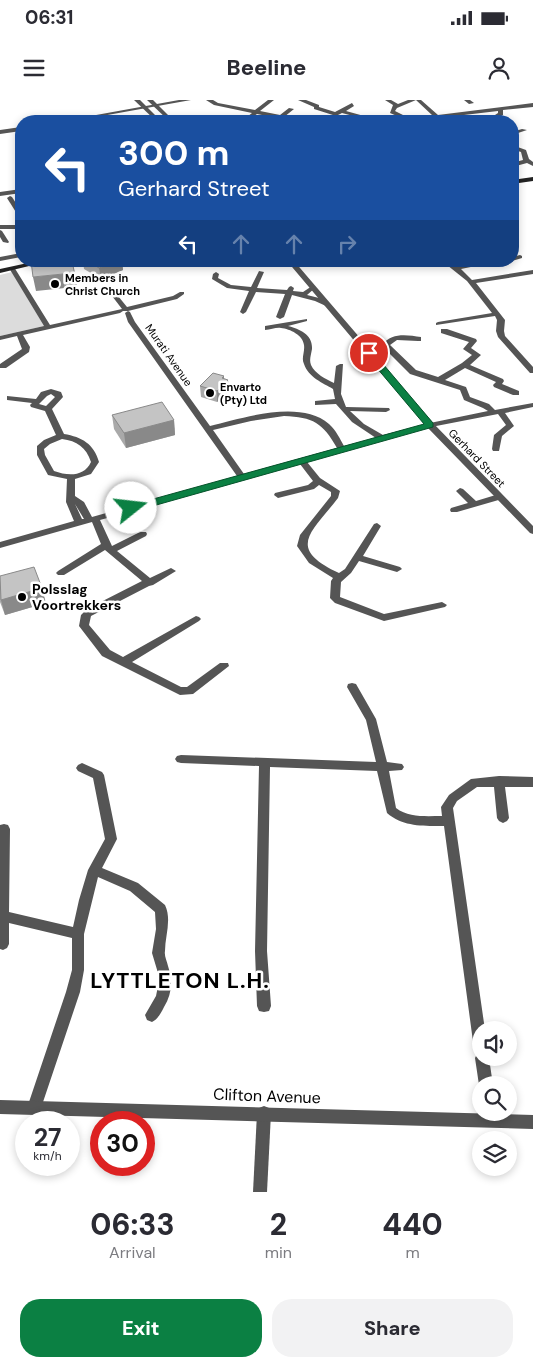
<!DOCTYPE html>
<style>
:root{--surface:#fff;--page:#f2f2f3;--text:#2b2b33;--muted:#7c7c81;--accent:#0b8043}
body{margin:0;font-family:"DM Sans",sans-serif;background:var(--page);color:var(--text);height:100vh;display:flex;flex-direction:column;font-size:19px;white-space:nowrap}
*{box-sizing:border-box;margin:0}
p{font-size:16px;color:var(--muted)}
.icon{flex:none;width:28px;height:28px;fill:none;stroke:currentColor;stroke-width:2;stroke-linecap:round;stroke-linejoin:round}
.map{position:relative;height:1092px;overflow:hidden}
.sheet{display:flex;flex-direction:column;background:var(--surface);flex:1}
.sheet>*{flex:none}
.guide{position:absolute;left:15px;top:15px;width:504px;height:152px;border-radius:20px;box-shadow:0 2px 8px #0003;background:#1a4fa0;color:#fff;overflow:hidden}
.buttons{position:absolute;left:472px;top:921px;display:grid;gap:10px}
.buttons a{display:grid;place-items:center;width:45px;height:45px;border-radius:50%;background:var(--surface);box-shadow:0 2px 8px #0003;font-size:25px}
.speed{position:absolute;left:15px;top:1011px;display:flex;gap:10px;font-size:25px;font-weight:700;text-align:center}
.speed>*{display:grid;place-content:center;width:65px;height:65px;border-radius:50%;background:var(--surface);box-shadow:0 2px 8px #0003;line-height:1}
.speed small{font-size:12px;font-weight:400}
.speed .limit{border:8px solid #d22;background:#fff;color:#111}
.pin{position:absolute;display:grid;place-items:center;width:42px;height:42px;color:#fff;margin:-21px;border:2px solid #fff;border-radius:50%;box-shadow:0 1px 5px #0007}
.me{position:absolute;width:55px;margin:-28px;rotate:74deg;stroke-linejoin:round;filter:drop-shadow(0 0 4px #0008)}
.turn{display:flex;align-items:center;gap:18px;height:105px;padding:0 20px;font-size:22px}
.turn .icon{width:65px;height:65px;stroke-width:2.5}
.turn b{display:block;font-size:35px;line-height:42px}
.lanes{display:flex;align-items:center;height:48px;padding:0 20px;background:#0003;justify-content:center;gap:25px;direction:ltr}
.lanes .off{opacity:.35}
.eta{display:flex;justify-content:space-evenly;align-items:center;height:85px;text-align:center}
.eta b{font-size:30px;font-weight:800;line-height:35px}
.action{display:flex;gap:10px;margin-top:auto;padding:10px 20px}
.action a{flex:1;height:58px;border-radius:20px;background:var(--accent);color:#fff;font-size:20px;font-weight:800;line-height:58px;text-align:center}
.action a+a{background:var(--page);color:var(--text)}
.status{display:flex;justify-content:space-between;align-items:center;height:35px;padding:0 25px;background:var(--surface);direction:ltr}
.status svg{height:14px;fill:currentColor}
header{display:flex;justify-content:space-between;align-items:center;height:65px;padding:0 20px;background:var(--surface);font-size:22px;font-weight:800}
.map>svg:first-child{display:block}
</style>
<div class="status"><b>06:31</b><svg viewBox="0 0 49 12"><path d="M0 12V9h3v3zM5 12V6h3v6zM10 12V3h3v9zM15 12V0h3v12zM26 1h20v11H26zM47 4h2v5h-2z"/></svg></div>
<header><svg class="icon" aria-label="menu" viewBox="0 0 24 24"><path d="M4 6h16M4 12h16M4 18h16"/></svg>Beeline<svg class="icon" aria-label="person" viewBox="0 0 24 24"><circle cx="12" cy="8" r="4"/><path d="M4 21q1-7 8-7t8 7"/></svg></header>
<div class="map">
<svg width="533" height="1092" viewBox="0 0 533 1092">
<rect width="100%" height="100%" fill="#fff"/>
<path fill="#dcdcdc" d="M12 172 44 226 0 236V175Z"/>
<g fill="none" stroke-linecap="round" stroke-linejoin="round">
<g fill="#555" fill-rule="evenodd">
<path d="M179 0H191L74 21H63Z"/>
<path d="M206 0H213L218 3 255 10 268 0H274L260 11 280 15 289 8 294 9 279 21H273L277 18 257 14 247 21H242L252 13 214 5Z"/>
<path d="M298 0H306L319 5V7L335 12 352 3 354 6 346 11 364 16 361 18 342 13 336 16 314 9V7Z"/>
<path d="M385 0H391L398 4 408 0H421L438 15 533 3V7L503 10V15L492 21H486L498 13V11L413 21H400L402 19 433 16 416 0 397 8 395 11 407 17 404 19 390 13 393 5Z"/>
<path d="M464 0H470L474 3 469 4Z"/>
<path d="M367 19H381L384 21H364Z"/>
<path d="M21 27V31L0 34V30Z"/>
<path d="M522 29 527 30 512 35V32Z"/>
<path d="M512 45 526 50 529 59 533 62V66L527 63 512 67V63L523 60 521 52 512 49Z"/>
<path d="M21 89V93L0 96V92Z"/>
<path d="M10 96 12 97 21 111V118L19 117 7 98Z"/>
<rect x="0" y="125" width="21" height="4"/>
<path d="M0 130 2 131 9 142 8 143 3 142 0 137Z"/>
<path d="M21 153V157L0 161V157Z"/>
<path d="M520 155 522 156V158L512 161V157Z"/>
<path d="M386 161H400L389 164Z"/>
<path d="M442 161H450L459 167C468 160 488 161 500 161L461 169 472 180 533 170V174L476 183 505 220 504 231 505 236 533 267V273H530L498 237 496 231 497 220 495 216 436 225V223L438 222 492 213 467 181Z"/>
<path d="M10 167H14L50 225 122 209 109 192 112 190 114 191 127 207 173 196 180 192H184V194L177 199 128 211 130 212 135 222 210 326C243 318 300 299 329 324 336 330 340 339 344 346L376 338 352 322 336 304 315 305V301L335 299 333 289C323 283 308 277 304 264 301 258 305 252 304 245 303 235 290 229 281 228 276 227 271 230 265 230V226L307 219V221L288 226C300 229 313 235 312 249 311 255 309 260 311 265 315 274 326 279 334 283L336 266 340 264H343L341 294 346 307 389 308 390 310 386 312 350 311 364 324 383 335 430 323 488 311 483 308 464 300 460 290 410 274 383 247 382 245C392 232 407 235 421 237V241H418L397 240 390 245 416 270 438 277 462 263 472 255 463 249 469 242 441 233V229H447L476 239 477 241 471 248 481 255 470 265 503 279 504 281 502 284 519 291V295H513L494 287 493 285 496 282 465 268 445 280 466 287 470 297 489 304 495 310 533 303V307L505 313 514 326 502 336 499 351H493L492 349 494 335 506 325 498 314 431 327 307 362 320 378 340 391 338 398C312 432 285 448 339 473L345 469 374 424 377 423 381 426 363 456 400 467 402 469 397 472 359 461 351 473 341 482 340 497 384 514 442 502 447 505 445 507 384 521 335 503 330 498 331 481 333 478 309 463 297 446 300 435 331 396V392L319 385 314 389 278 398 274 395 275 393 308 385 313 381 300 364 100 420 112 446 140 432H146L147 434 146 436 117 451 150 478 171 468 176 471 153 485 149 486 91 516 89 525 110 550 123 557 196 516 199 517 201 519 199 521 132 562 181 587H187L220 563H228L229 566 193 594 180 595 102 556 79 526 81 515 87 509 142 481 105 450 64 475H58L56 473 58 471 101 444 92 422 0 448V442L74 421 66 402 67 379 48 375 37 355V346L44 340 56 335 45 311 31 307 30 305 32 303 7 300V296L36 299 41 292 51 289 61 292 63 297 52 309 64 334C82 337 94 344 99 362L91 374 75 379V396L84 402 92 417 237 376 128 222 125 213 128 211H123L120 213 23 235 30 247 29 252 6 268H0V264L22 249 17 236 0 240V236L44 226 9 168ZM51 294 55 297 46 306 39 304 47 296ZM284 316C313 317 323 323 337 348L244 374 213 330 251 321ZM62 339C77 341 86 347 91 362 84 377 68 376 54 371L45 355 44 349 50 344ZM75 404 84 419H82Z"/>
<path d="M259 171 264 172 257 188 287 190 289 187 291 186 294 188 293 191 303 192 312 186 315 188 307 195 319 198 329 204 326 206 315 201 292 195 284 217 280 219 276 217 285 194 256 192 246 212 243 214 240 212 249 191 227 188 212 179 213 174 216 172 219 174 218 178 231 185 251 187Z"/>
<path d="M460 388 463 389 476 401 499 394 503 397 502 399 457 412H451L450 410 451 408 468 403 456 391Z"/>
<path d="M352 583 356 584 376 619 387 662 402 664 404 667 402 670 389 671 396 708C409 718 427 716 442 716L441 707 449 695 471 679 499 676 533 677V687H505L509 718 507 721 503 723 499 721 497 718 494 687H477L457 701 453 708 485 930H481V958H489L493 985H481V990L479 985 475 958 477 954 474 949 444 726C424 726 403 727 387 713L377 671 270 667 267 851 271 906 269 911 264 912 259 911 257 906 255 851 259 666 181 663 177 662 175 659 177 656 181 655 376 662 366 620 347 587 348 584Z"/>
<path d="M82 663 102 672 104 675 117 739 102 768 138 783 165 805C172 820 165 836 165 851 164 856 167 861 168 866 173 881 172 894 164 907 161 913 158 919 152 922L147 920 145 915 156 896 158 886V873L152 853 156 829 155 812 130 791 98 777 84 834V870L80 892 41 1008 39 1013 34 1015 29 1013 27 1008 66 892 72 870V838L9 823V844L7 848 3 850 0 849V725L4 724 8 725 10 729 9 812 73 827 79 800 88 770 105 739 93 678 78 671 76 668 78 665Z"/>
<path d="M264 1006 269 1008 271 1013 267 1092H253L257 1013 259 1008Z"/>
</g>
<g fill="#555" fill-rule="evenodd">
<path d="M134 0H140L161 21H156Z"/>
<path d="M147 0H153L174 21H169Z"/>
<path d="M287 161H294L433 323 533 426V434L530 433 427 327Z"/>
<path d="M0 1000 533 1015V1029L0 1014Z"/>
</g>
<g fill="#222" fill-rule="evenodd">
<path d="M533 77V81L512 84V80Z"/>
<path d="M37 161H50L0 173V169Z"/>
</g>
</g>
<g fill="#a9a9a9">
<path d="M83 161H122L123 170 101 179 84 169Z"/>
<path d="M224 278 229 291 217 302 201 297 200 286Z"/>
<path d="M112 315 174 320 175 335 126 348 114 329Z"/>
<path d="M0 476 46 503 5 515 0 502Z"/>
</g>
<g fill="#898989">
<path d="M118 161H122L123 170 101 179 99 168Z"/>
<path d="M63 174 65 188 36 191 33 177Z"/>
<path d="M76 180 78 194 66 196 64 182Z"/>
<path d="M224 276V284L228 280 229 291 217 302V291L222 278Z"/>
<path d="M174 320 175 335 126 348 124 333Z"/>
<path d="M42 488 46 503 5 515 1 500Z"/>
</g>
<g fill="#c4c4c4" stroke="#898989">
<path d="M31 161H47V163L62 164 61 161H72L76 180 64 182 63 174 33 177Z"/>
<path d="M88 161H118L99 168Z"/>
<path d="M213 273 224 276 222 278 228 280 217 291 200 286Z"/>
<path d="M162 302 174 320 124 333 112 315Z"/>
<path d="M34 467 42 488 1 500 0 476Z"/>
</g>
<path fill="#0b8043" stroke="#07532c" d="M366 251H372L433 323V327L135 411H128V406L424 324 366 255Z"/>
<g fill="#000" stroke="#fff" stroke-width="2">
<circle cx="55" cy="184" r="5"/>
<circle cx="210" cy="293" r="5"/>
<circle cx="22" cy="497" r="5"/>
</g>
<g text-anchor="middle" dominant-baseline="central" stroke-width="5" stroke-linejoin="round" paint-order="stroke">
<g font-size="11" font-weight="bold" fill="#000" stroke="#fff" text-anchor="start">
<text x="65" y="178">Members in<tspan x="65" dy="13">Christ Church</tspan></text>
<text x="220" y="287">Envarto<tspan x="220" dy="13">(Pty) Ltd</tspan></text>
</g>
<g font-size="11" fill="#000" stroke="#fff">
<text transform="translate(169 255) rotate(55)">Murati Avenue</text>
<text transform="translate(477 358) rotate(46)">Gerhard Street</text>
</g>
<g font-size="14" font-weight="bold" fill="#000" stroke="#fff" text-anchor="start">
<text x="32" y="489">Polsslag<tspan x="32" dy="16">Voortrekkers</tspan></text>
</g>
<g font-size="16" fill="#000" stroke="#fff">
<text transform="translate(267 996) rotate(2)">Clifton Avenue</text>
</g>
<g font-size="22" font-weight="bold" letter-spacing="1" fill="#000" stroke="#fff">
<text x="180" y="880">LYTTLETON L.H.</text>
</g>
</g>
</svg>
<div class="buttons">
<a><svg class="icon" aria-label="sound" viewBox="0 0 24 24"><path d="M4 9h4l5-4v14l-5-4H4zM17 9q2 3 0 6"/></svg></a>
<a><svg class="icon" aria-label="search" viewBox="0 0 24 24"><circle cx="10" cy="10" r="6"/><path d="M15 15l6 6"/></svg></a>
<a><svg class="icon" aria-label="layers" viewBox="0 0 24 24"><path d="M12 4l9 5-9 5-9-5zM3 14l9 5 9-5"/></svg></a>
</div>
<div class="speed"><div>27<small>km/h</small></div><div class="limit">30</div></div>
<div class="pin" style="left:369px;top:253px;background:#d93025"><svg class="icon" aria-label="arrive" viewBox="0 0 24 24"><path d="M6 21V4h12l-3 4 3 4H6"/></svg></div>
<svg class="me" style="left:131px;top:408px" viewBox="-20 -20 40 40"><circle r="19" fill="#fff"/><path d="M0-13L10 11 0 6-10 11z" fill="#0b8043"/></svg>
<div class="guide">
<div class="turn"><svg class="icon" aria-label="left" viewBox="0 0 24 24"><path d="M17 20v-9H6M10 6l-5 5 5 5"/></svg><div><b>300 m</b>Gerhard Street</div></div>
<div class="lanes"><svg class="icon" aria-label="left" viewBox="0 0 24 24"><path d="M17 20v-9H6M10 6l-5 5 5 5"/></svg><svg class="icon off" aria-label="ahead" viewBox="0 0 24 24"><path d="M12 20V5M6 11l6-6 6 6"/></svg><svg class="icon off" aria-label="ahead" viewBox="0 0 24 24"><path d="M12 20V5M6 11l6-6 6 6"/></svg><svg class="icon off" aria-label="right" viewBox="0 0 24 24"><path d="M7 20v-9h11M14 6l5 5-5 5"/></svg></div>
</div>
</div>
<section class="sheet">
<div class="eta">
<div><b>06:33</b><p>Arrival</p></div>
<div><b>2</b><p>min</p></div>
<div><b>440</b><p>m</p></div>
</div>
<div class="action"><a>Exit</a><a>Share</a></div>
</section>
